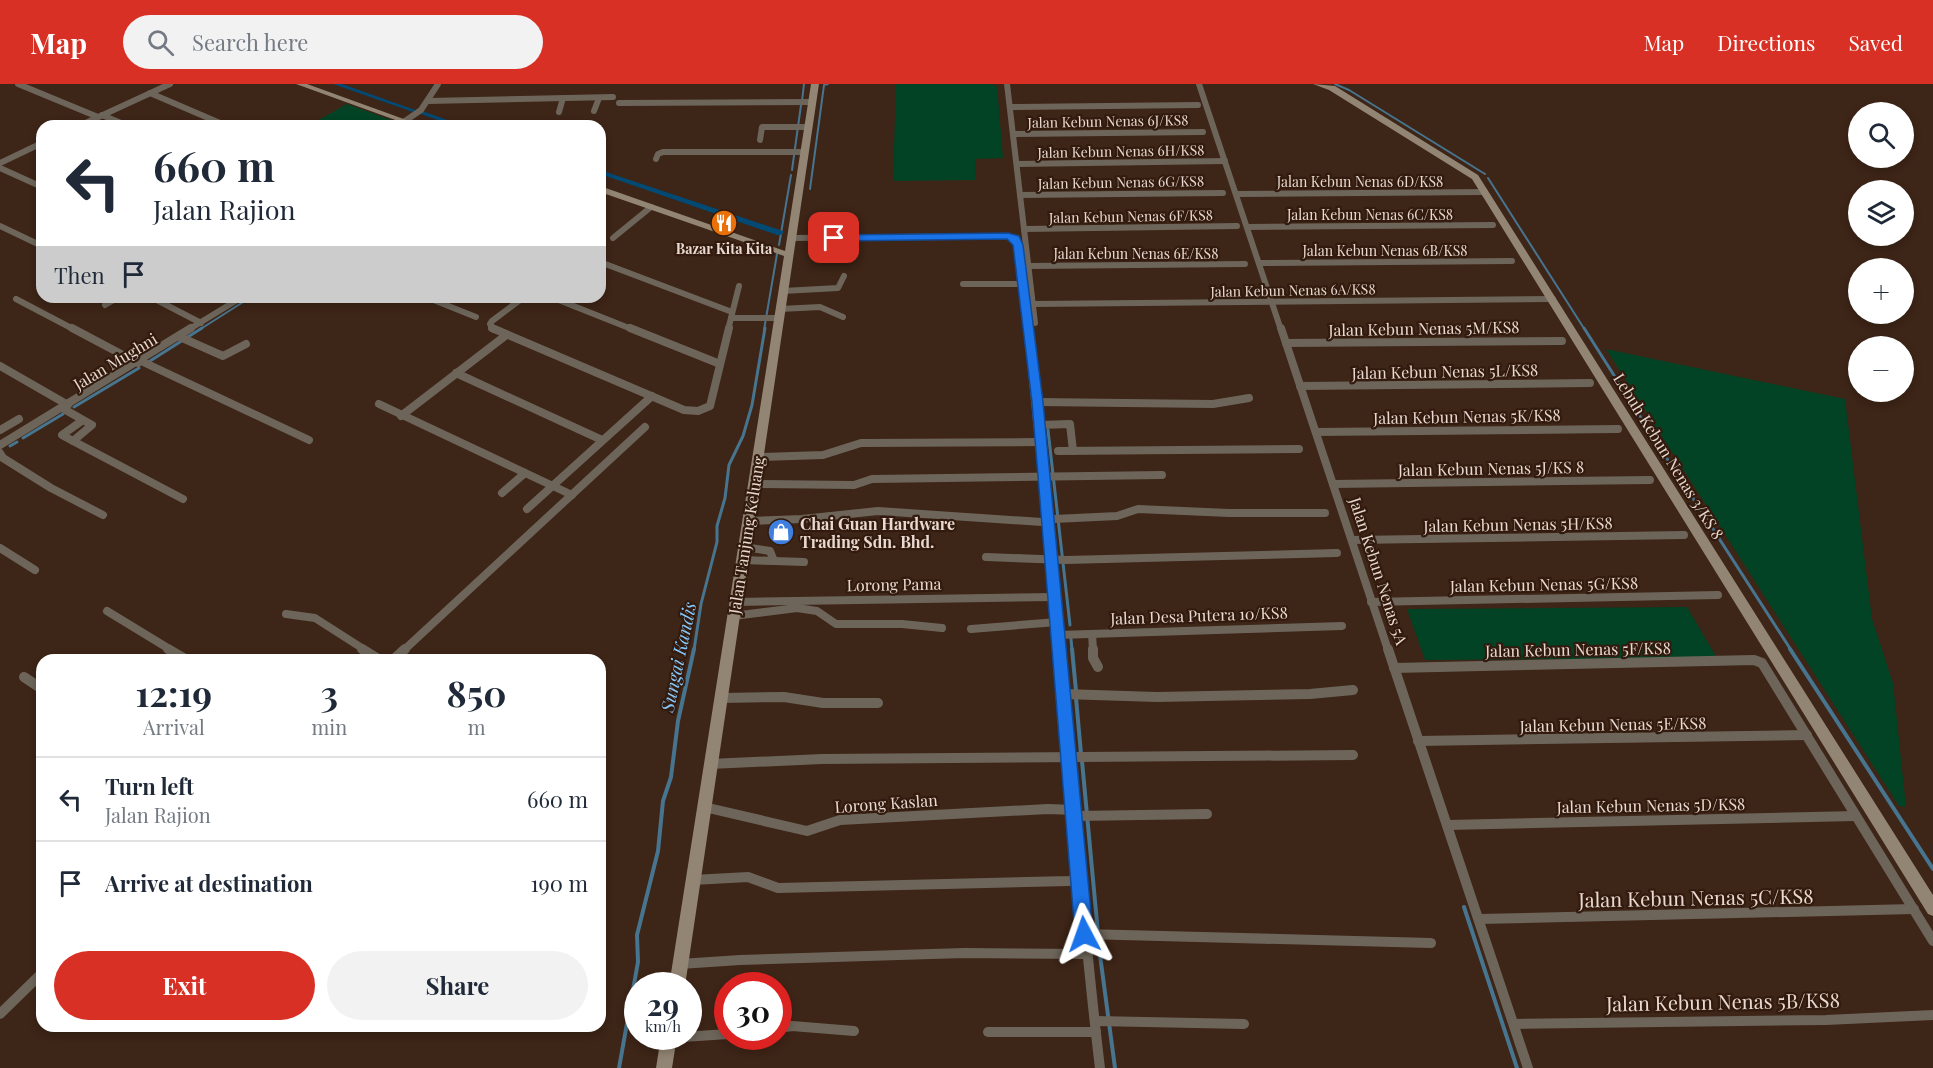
<!DOCTYPE html>
<meta charset="utf-8">
<style>
:root{--surface:#fff;--page:#f2f2f3;--text:#1f2937;--muted:#747a83;--line:#e0e1e3;--accent:#d93025}
body{margin:0;font-family:"Playfair Display",serif;background:var(--page);color:var(--text);height:100vh;display:flex;flex-direction:column;font-size:22px;white-space:nowrap}
*{box-sizing:border-box;margin:0}
p{font-size:20px;color:var(--muted)}
.icon{flex:none;width:33px;height:33px;fill:none;stroke:currentColor;stroke-width:2;stroke-linecap:round;stroke-linejoin:round}
.map{position:relative;flex:1;overflow:hidden}
.panel{position:absolute;left:36px;top:570px;width:570px;height:378px;display:flex;flex-direction:column;background:var(--surface);border-radius:18px;box-shadow:0 3px 9px #0003}
.panel>*{flex:none}
.guide{position:absolute;left:36px;top:36px;width:570px;height:183px;border-radius:18px;box-shadow:0 3px 9px #0003;background:#fff;color:var(--text);overflow:hidden}
.buttons{position:absolute;left:1848px;top:18px;display:grid;gap:12px}
.buttons a{display:grid;place-items:center;width:66px;height:66px;border-radius:50%;background:var(--surface);box-shadow:0 3px 9px #0003;font-size:30px}
.speed{position:absolute;left:624px;top:888px;display:flex;gap:12px;font-size:30px;font-weight:700;text-align:center}
.speed>*{display:grid;place-content:center;width:78px;height:78px;border-radius:50%;background:var(--surface);box-shadow:0 3px 9px #0003;line-height:1}
.speed small{font-size:15px;font-weight:400}
.speed .limit{border:9px solid #d22;background:#fff;color:#111}
.pin{position:absolute;display:grid;place-items:center;width:51px;height:51px;color:#fff;margin:-26px;border-radius:12px;box-shadow:0 3px 9px #0006}
.me{position:absolute;width:66px;margin:-33px;rotate:356deg;stroke-linejoin:round;filter:drop-shadow(0 0 4px #0008)}
.turn{display:flex;align-items:center;gap:21px;height:126px;padding:0 18px;font-size:27px}
.turn .icon{width:78px;height:78px;stroke-width:2.5}
.turn b{display:block;font-size:42px;line-height:51px}
.then{display:flex;align-items:center;height:57px;padding:0 18px;background:#0003;gap:12px;font-size:22px}
.eta{display:flex;justify-content:space-evenly;align-items:center;height:102px;text-align:center}
.eta b{font-size:36px;font-weight:700;line-height:42px}
.action{display:flex;gap:12px;margin-top:auto;padding:12px 18px}
.action a{flex:1;height:69px;border-radius:36px;background:var(--accent);color:#fff;font-size:24px;font-weight:700;line-height:69px;text-align:center}
.action a+a{background:var(--page);color:var(--text)}
ul{padding:0;list-style:none}
li{display:flex;align-items:center;gap:18px;height:84px;padding:0 18px;border-top:2px solid var(--line)}
li div{flex:1}
li b{display:block;font-size:22px}
li em{font-style:normal}
header{display:flex;align-items:center;gap:36px;box-sizing:border-box;height:84px;padding:0 30px;background:var(--accent);color:#fff}
header strong{font-size:28px}
nav{display:flex;gap:33px;margin-inline-start:auto;font-size:21px}
.search{width:420px;height:54px;background:var(--page);display:flex;align-items:center;gap:15px;box-sizing:border-box;padding:0 21px;border-radius:33px;color:var(--muted);font-size:22px}
.map>svg:first-child{display:block}
</style>
<header>
<strong>Map</strong>
<div class="search"><svg class="icon" aria-label="search" viewBox="0 0 24 24"><circle cx="10" cy="10" r="6"/><path d="M15 15l6 6"/></svg>Search here</div>
<nav><a>Map</a><a>Directions</a><a>Saved</a></nav>
</header>
<div class="map">
<svg width="1933" height="984" viewBox="0 0 1933 984">
<rect width="100%" height="100%" fill="#3d2517"/>
<g fill="#014324">
<path d="M896 0H993L997 2 1003 74 975 75 976 96 893 97Z"/>
<path d="M347 20 408 42H308Z"/>
<path d="M1606 265 1845 315 1872 535 1893 599 1906 723 1899 722Z"/>
<path d="M1687 523 1717 574 1425 576 1407 525Z"/>
</g>
<g fill="none" stroke-linecap="round" stroke-linejoin="round">
<g stroke="#47748f" stroke-width="2">
<path d="M1335 0 1349 6 1485 90"/>
<path d="M802 17 804 0"/>
<path d="M792 86 801 21"/>
<path d="M1488 94 1585 246"/>
<path d="M810 105 824 1 828 0"/>
<path d="M779 161 791 91"/>
<path d="M199 246 251 213"/>
<path d="M764 246 777 170"/>
</g>
<g stroke="#47748f" stroke-width="3">
<path d="M1584 244 1676 389"/>
<path d="M150 277 202 244"/>
<path d="M74 323 139 284"/>
<path d="M1048 346 1070 541"/>
<path d="M23 354 63 330"/>
<path d="M10 362 17 358"/>
<path d="M1682 397 1791 566"/>
<path d="M1071 555 1072 566"/>
<path d="M694 566 701 520 717 458V442L725 414 729 381 743 352 752 321 765 244"/>
</g>
<g stroke="#47748f" stroke-width="4">
<path d="M1072 565 1076 607"/>
<path d="M1790 565 1933 785"/>
<path d="M1076 614 1081 670"/>
<path d="M1082 677 1100 871 1115 984"/>
<path d="M1464 823 1517 984"/>
<path d="M619 984 638 878 637 851 658 767 663 717 671 693 678 637 694 565"/>
</g>
<g fill="#024973" fill-rule="evenodd">
<path d="M333 0H342L418 27 413 28Z"/>
<path d="M421 28H425L464 42H454L421 30Z"/>
<path d="M600 86 783 147 784 149 780 151H777L600 90Z"/>
</g>
<g stroke="#6d655a" stroke-width="6">
<path d="M18 0 98 33"/>
<path d="M1007 0 1035 239"/>
<path d="M1199 0 1281 246"/>
<path d="M150 9 227 42"/>
<path d="M428 17 613 13"/>
<path d="M619 19 812 18"/>
<path d="M1010 23 1198 21"/>
<path d="M594 27 599 14"/>
<path d="M559 28 563 14"/>
<path d="M102 31 128 42"/>
<path d="M405 37 421 26 438 0"/>
<path d="M79 42 170 0"/>
<path d="M1013 50 1203 48"/>
<path d="M760 56 762 43H808"/>
<path d="M656 75 658 70 663 68H804"/>
<path d="M0 79 42 59"/>
<path d="M1017 80 1225 77"/>
<path d="M0 84 42 103"/>
<path d="M1236 110 1485 108"/>
<path d="M1020 111 1223 109"/>
<path d="M0 142 42 162"/>
<path d="M1247 143 1493 141"/>
<path d="M1024 145 1237 142"/>
<path d="M613 154 651 123"/>
<path d="M791 154 1008 152 1015 155 1018 161 1028 246"/>
<path d="M600 178 732 228"/>
<path d="M1259 179 1512 177"/>
<path d="M1028 182 1245 180"/>
<path d="M963 200H1021"/>
<path d="M783 207 838 204 844 192"/>
<path d="M151 213 201 239"/>
<path d="M426 213 476 233"/>
<path d="M551 213 634 246"/>
<path d="M16 215 75 246"/>
<path d="M1033 220 1553 215"/>
<path d="M105 221 119 213"/>
<path d="M780 225 820 223 843 233"/>
<path d="M731 234H779"/>
<path d="M188 246 242 213"/>
<path d="M494 246 490 240 492 237 524 213"/>
<path d="M728 246 739 202"/>
</g>
<g stroke="#6d655a" stroke-width="8">
<path d="M72 244 138 279"/>
<path d="M492 244 684 326 698 327 710 322 729 244"/>
<path d="M630 244 720 280"/>
<path d="M1028 244 1059 566"/>
<path d="M1281 244 1388 566"/>
<path d="M180 253 223 272 246 260"/>
<path d="M1286 259 1562 257"/>
<path d="M141 277 309 356"/>
<path d="M0 282 68 321"/>
<path d="M456 289 602 356"/>
<path d="M1300 302 1590 299"/>
<path d="M1037 318 1213 320 1249 314"/>
<path d="M379 320 572 411"/>
<path d="M62 324 92 341 73 357 62 351 83 336"/>
<path d="M401 332 505 252"/>
<path d="M1040 341 1070 340 1073 367"/>
<path d="M0 346 19 335"/>
<path d="M1316 348 1618 345"/>
<path d="M73 357 183 415"/>
<path d="M0 361 191 244"/>
<path d="M1058 367 1299 365"/>
<path d="M0 369 3 374 51 404 103 431"/>
<path d="M758 373 823 371 861 359 1041 358"/>
<path d="M754 400 854 401 872 395 1162 391"/>
<path d="M1333 400 1650 396"/>
<path d="M502 409 525 389"/>
<path d="M527 425 652 312"/>
<path d="M748 437 802 435 878 427 1042 438 1054 435 1117 432 1138 425 1229 429H1325"/>
<path d="M1352 456 1684 451"/>
<path d="M0 464 35 486"/>
<path d="M986 473 1066 476 1337 469"/>
<path d="M742 476 774 477 770 467 744 463"/>
<path d="M774 477 804 478"/>
<path d="M735 518 1054 513"/>
<path d="M1371 518 1718 511"/>
<path d="M107 527 171 566"/>
<path d="M286 530 315 534 365 566"/>
<path d="M733 532 797 524 817 527 836 540H902L942 544"/>
<path d="M971 545 1057 538"/>
<path d="M1092 550 1093 566"/>
<path d="M1058 551 1342 542"/>
<path d="M404 566 645 343"/>
</g>
<g stroke="#6d655a" stroke-width="10">
<path d="M168 565 187 576"/>
<path d="M362 565 380 576"/>
<path d="M1059 565C1073 704 1083 844 1100 984"/>
<path d="M1093 565V574L1098 583"/>
<path d="M1388 565 1528 984"/>
<path d="M393 576 405 565"/>
<path d="M1394 584 1754 576 1762 579 1933 857"/>
<path d="M24 593 42 605"/>
<path d="M1063 610 1157 613 1310 610 1353 606"/>
<path d="M721 614 784 613 823 619H878"/>
<path d="M1418 657 1807 651"/>
<path d="M710 680 822 675 1353 671"/>
<path d="M704 723 807 747 840 736 1048 725 1075 726"/>
<path d="M1076 732 1207 730"/>
<path d="M1447 741 1856 732"/>
<path d="M693 796 748 793 778 804 1069 797 1080 794"/>
<path d="M1479 835 1914 825"/>
<path d="M1084 850 1431 859"/>
<path d="M680 880 740 876 964 869 1087 870"/>
<path d="M0 930 42 889"/>
<path d="M1095 937 1244 940"/>
<path d="M1514 940 1826 936 1933 931"/>
<path d="M778 944 792 942 854 947"/>
<path d="M988 948H1096"/>
<path d="M668 954 728 950"/>
</g>
<g fill="#928574" fill-rule="evenodd">
<path d="M296 0H307L423 42H412Z"/>
<path d="M811 0H819L685 902H669L784 172 600 108V102L785 167Z"/>
<path d="M1313 0 1335 2 1478 91 1933 811V832L1928 830 1472 95 1329 6Z"/>
<path d="M661 952H677L672 984H656Z"/>
</g>
</g>
<path fill="#1a73e8" stroke="#114b97" stroke-width="1.5" d="M1008 149 1019 152 1023 161 1043 318 1093 850 1090 856 1084 859 1078 856 1075 850 1032 318 1013 161 1007 155 834 157 829 154 834 151Z"/>
<defs>
<symbol id="restaurant-disc" viewBox="-11 -11 22 22"><circle r="9.5" fill="#e8710a" stroke="#321b0e"/><path d="M-5-6h1v4h1v-4h1v4h1v-4h1v5L-1.5 .5V6h-2V.5L-5-1ZM5-6V6H3V1.5H1.5Q1.5-4 5-6Z" fill="#fff"/></symbol>
<symbol id="shop-disc" viewBox="-11 -11 22 22"><circle r="9.5" fill="#3f7fe0" stroke="#321b0e"/><path d="M-5-2.5h2.3a2.7 3.5 0 0 1 5.4 0H5L5.5 6h-11ZM-1.5-2.5h3a1.5 2.3 0 0 0-3 0Z" fill="#fff"/></symbol>
</defs>
<g fill-rule="evenodd">
<use href="#restaurant-disc" x="709" y="124" width="30" height="30"/>
<use href="#shop-disc" x="766" y="433" width="30" height="30"/>
</g>
<g text-anchor="middle" dominant-baseline="central" stroke-width="4.5" stroke-linejoin="round" paint-order="stroke">
<g font-size="14" fill="#e9d9d0" stroke="#321b0e">
<text transform="translate(1108 37) rotate(-1)">Jalan Kebun Nenas 6J/KS8</text>
<text transform="translate(1121 67) rotate(-1)">Jalan Kebun Nenas 6H/KS8</text>
<text x="1360" y="97">Jalan Kebun Nenas 6D/KS8</text>
<text transform="translate(1121 98) rotate(-1)">Jalan Kebun Nenas 6G/KS8</text>
<text x="1370" y="130">Jalan Kebun Nenas 6C/KS8</text>
<text transform="translate(1131 132) rotate(-1)">Jalan Kebun Nenas 6F/KS8</text>
<text x="1385" y="166">Jalan Kebun Nenas 6B/KS8</text>
<text x="1136" y="169">Jalan Kebun Nenas 6E/KS8</text>
<text transform="translate(1293 206) rotate(-1)">Jalan Kebun Nenas 6A/KS8</text>
</g>
<g font-size="14" font-weight="bold" fill="#e9d9d0" stroke="#321b0e">
<text x="724" y="164">Bazar Kita Kita</text>
</g>
<g font-size="16" fill="#e9d9d0" stroke="#321b0e">
<text transform="translate(1424 244) rotate(-1)">Jalan Kebun Nenas 5M/KS8</text>
<text transform="translate(115 277) rotate(-31)">Jalan Mughni</text>
<text transform="translate(1445 287) rotate(-1)">Jalan Kebun Nenas 5L/KS8</text>
<text transform="translate(1467 332) rotate(-1)">Jalan Kebun Nenas 5K/KS8</text>
<text transform="translate(1669 372) rotate(58)">Lebuh Kebun Nenas 3/KS 8</text>
<text transform="translate(1491 384) rotate(-1)">Jalan Kebun Nenas 5J/KS 8</text>
<text transform="translate(1518 440) rotate(-1)">Jalan Kebun Nenas 5H/KS8</text>
<text transform="translate(746 451) rotate(-81)">Jalan Tanjung Keluang</text>
<text transform="translate(1379 487) rotate(72)">Jalan Kebun Nenas 5A</text>
<text transform="translate(894 500) rotate(-1)">Lorong Pama</text>
<text transform="translate(1544 500) rotate(-1)">Jalan Kebun Nenas 5G/KS8</text>
<text transform="translate(1199 531) rotate(-2)">Jalan Desa Putera 10/KS8</text>
<text transform="translate(1578 565) rotate(-1)">Jalan Kebun Nenas 5F/KS8</text>
<text transform="translate(1613 640) rotate(-1)">Jalan Kebun Nenas 5E/KS8</text>
<text transform="translate(886 719) rotate(-4)">Lorong Kaslan</text>
<text transform="translate(1651 721) rotate(-1)">Jalan Kebun Nenas 5D/KS8</text>
</g>
<g font-size="16" font-weight="bold" fill="#e9d9d0" stroke="#321b0e" text-anchor="start">
<text x="800" y="439">Chai Guan Hardware<tspan x="800" dy="18">Trading Sdn. Bhd.</tspan></text>
</g>
<g font-size="18" font-style="italic" fill="#86c7fc" stroke="#321b0e">
<text transform="translate(678 573) rotate(-78)">Sungai Kandis</text>
</g>
<g font-size="20" fill="#e9d9d0" stroke="#321b0e">
<text transform="translate(1696 813) rotate(-1)">Jalan Kebun Nenas 5C/KS8</text>
<text transform="translate(1723 917) rotate(-1)">Jalan Kebun Nenas 5B/KS8</text>
</g>
</g>
</svg>
<div class="buttons">
<a><svg class="icon" aria-label="search" viewBox="0 0 24 24"><circle cx="10" cy="10" r="6"/><path d="M15 15l6 6"/></svg></a>
<a><svg class="icon" aria-label="layers" viewBox="0 0 24 24"><path d="M12 4l9 5-9 5-9-5zM3 14l9 5 9-5"/></svg></a>
<a>+</a>
<a>−</a>
</div>
<div class="speed"><div>29<small>km/h</small></div><div class="limit">30</div></div>
<div class="pin" style="left:834px;top:154px;background:#d93025"><svg class="icon" aria-label="arrive" viewBox="0 0 24 24"><path d="M6 21V4h12l-3 4 3 4H6"/></svg></div>
<svg class="me" style="left:1084px;top:850px" viewBox="-20 -20 40 40"><path d="M0-17L14 15 0 8-14 15z" fill="#1a73e8" stroke="#fff" stroke-width="4"/></svg>
<div class="guide">
<div class="turn"><svg class="icon" aria-label="left" viewBox="0 0 24 24"><path d="M17 20v-9H6M10 6l-5 5 5 5"/></svg><div><b>660 m</b>Jalan Rajion</div></div>
<div class="then">Then<svg class="icon" aria-label="arrive" viewBox="0 0 24 24"><path d="M6 21V4h12l-3 4 3 4H6"/></svg></div>
</div>
<section class="panel">
<div class="eta">
<div><b>12:19</b><p>Arrival</p></div>
<div><b>3</b><p>min</p></div>
<div><b>850</b><p>m</p></div>
</div>
<ul>
<li><svg class="icon" aria-label="left" viewBox="0 0 24 24"><path d="M17 20v-9H6M10 6l-5 5 5 5"/></svg><div><b>Turn left</b><p>Jalan Rajion</p></div><em>660 m</em></li>
<li><svg class="icon" aria-label="arrive" viewBox="0 0 24 24"><path d="M6 21V4h12l-3 4 3 4H6"/></svg><div><b>Arrive at destination</b></div><em>190 m</em></li>
</ul>
<div class="action"><a>Exit</a><a>Share</a></div>
</section>
</div>
